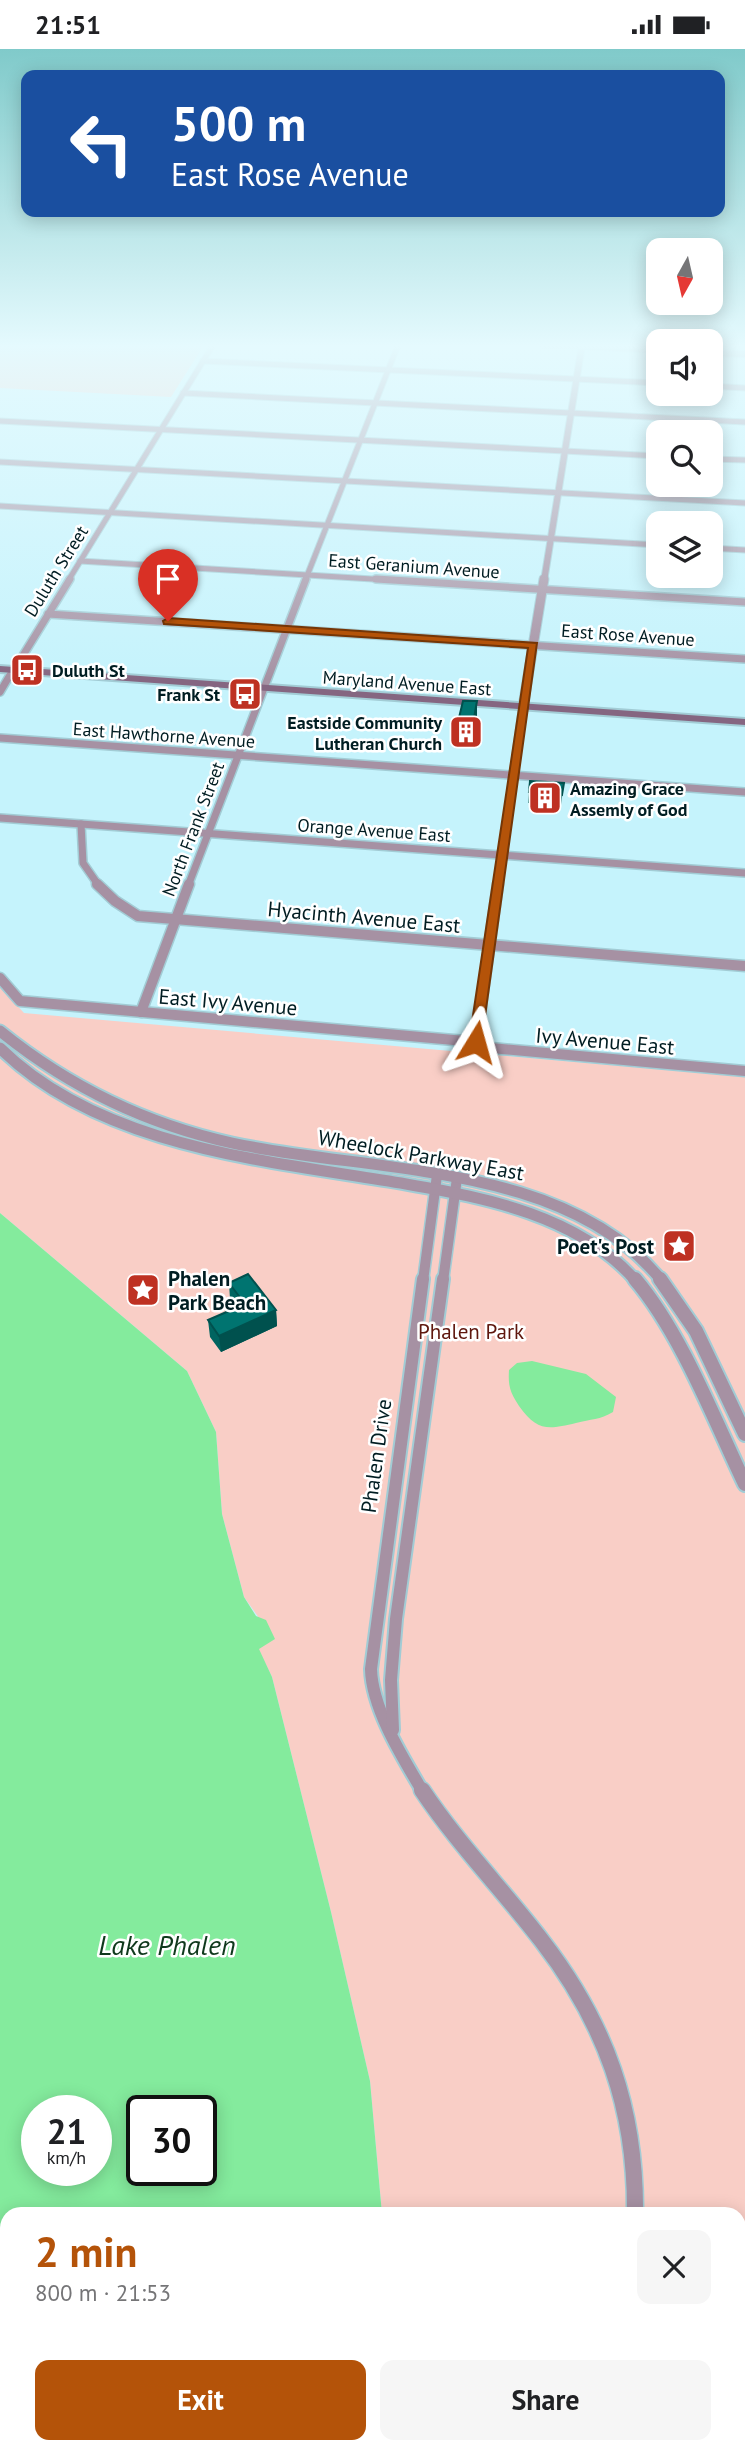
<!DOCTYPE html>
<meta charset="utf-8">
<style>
:root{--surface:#fff;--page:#f6f6f6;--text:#202124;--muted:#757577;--accent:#b45309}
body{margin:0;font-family:"PT Sans",sans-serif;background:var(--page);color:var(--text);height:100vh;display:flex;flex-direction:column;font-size:26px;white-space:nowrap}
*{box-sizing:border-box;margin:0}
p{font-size:23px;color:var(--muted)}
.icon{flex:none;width:38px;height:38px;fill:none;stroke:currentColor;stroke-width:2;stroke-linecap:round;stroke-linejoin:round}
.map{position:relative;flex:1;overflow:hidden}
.side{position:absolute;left:0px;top:2158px;width:746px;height:247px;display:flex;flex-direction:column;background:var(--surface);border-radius:21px 21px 0 0;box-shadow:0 4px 18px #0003}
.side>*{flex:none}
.guide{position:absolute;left:21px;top:21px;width:704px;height:147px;border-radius:14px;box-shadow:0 4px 18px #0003;background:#1a4fa0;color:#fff;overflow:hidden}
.needle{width:46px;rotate:188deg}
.controls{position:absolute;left:646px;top:189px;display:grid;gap:14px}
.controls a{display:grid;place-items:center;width:77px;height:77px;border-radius:14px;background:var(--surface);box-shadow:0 4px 18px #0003;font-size:35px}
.speed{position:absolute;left:21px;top:2046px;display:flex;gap:14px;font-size:35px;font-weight:700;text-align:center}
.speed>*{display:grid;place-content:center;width:91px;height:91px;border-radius:50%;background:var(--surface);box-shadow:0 4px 18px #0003;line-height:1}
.speed small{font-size:18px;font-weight:400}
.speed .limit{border:4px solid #111;border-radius:10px;background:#fff;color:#111}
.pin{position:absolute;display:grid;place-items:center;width:60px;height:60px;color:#fff;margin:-72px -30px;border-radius:50% 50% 50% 0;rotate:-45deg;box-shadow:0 0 7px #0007}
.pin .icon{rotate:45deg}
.me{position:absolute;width:77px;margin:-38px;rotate:8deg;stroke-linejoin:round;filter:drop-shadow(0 0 5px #0008)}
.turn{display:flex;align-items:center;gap:24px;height:147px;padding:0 35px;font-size:32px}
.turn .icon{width:91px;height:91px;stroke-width:2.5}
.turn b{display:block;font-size:49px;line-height:60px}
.round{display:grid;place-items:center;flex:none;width:74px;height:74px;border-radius:14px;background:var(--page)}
.head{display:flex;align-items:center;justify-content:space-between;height:119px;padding:0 35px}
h1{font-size:42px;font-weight:800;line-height:52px;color:var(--accent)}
.cta{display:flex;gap:14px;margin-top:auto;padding:14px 35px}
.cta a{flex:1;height:80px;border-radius:14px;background:var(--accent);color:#fff;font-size:28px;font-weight:800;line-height:80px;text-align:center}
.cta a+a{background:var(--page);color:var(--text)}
.status{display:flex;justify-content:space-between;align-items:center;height:49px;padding:0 35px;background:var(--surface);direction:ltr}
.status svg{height:19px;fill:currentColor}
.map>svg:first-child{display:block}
</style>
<div class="status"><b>21:51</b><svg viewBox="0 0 49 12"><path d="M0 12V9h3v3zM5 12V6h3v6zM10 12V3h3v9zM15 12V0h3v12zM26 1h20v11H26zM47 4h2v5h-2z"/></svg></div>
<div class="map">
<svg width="745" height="2403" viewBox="0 0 745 2403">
<rect width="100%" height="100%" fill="#c5f3fc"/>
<g fill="#f9cec6">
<path d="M0 296H204L171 348 0 339Z"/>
<path d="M0 938 24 964 745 1028V2403H310L312 2398H738V2165H382L370 2032 331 1863 272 1628 258 1599 274 1590 244 1548 222 1465 216 1383 187 1322 0 1164Z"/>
</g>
<g fill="#84eb9d" fill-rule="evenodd">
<path d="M0 1164 187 1322 216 1383 222 1465 244 1548 256 1567 266 1571 275 1590 259 1600 272 1628 331 1863 370 2032 382 2165H7V2398H312L310 2403H0ZM37 2062H96V2121H37ZM142 2062H201V2121H142Z"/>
<path d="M532 1312 586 1325 616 1348 613 1363C600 1371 591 1370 576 1374 547 1381 537 1382 519 1357 510 1343 508 1337 509 1321L517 1314Z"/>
</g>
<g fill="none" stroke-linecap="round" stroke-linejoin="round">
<defs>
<g id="minor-far4">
<path d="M543 296 582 297"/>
<path d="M203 312 658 334"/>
<path d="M710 337 745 339"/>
<path d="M183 344 745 373"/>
<path d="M0 372 658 407"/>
<path d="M710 410 745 411"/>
<path d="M0 413 745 454"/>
<path d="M0 457 658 496"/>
<path d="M710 499 745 501"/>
<path d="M80 512 405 532"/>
<path d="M68 532 213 296"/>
<path d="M305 532 398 296"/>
</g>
<g id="minor-far3">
<path d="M376 530 745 553"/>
<path d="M48 565 745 610"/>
<path d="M14 621 70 530"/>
<path d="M0 643 10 626"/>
<path d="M0 689 745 743"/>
<path d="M0 769 745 824"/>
<path d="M81 775 83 814 99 837"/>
<path d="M188 837 306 530"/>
<path d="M498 837 523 658"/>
</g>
<g id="minor-far2">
<path d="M97 835 115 852 138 867 745 917"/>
<path d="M0 929 20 952 476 993 491 999 745 1022"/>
<path d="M141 963 189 835"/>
<path d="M476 993 498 835"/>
<path d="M423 1232 437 1126"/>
<path d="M443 1232 457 1129"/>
</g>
<g id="minor-far1">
<path d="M423 1230 371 1620C372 1660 403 1709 423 1743"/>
<path d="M393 1681 391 1631 396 1570 443 1230"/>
</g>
<g id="minor">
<path d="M422 1741C458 1795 503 1841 542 1892 606 1975 636 2060 635 2165"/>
<path d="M619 2403 620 2398"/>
</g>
<g id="tertiary-far3">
<path d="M582 297 658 301"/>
<path d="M710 304 745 305"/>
<path d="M544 532 582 296"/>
</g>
<path id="tertiary-far2" d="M523 658 544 530"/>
<g id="tertiary-far1">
<path d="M0 982C68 1037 146 1075 232 1094 369 1124 565 1112 662 1232"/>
<path d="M0 999C102 1100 272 1112 406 1135 487 1149 579 1167 636 1232"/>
</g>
<g id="tertiary">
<path d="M635 1230C681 1284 714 1370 745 1435"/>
<path d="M660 1230 696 1282 745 1385"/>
</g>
<path id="secondary" d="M0 617 745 670V676L0 623Z"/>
</defs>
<use href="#minor-far4" stroke="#a2ccd5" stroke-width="7"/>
<use href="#minor-far3" stroke="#a2ccd5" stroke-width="10"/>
<use href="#minor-far2" stroke="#a2ccd5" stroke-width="13"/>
<use href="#minor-far1" stroke="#a2ccd5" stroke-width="16"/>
<use href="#minor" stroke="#a2ccd5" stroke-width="19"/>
<use href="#tertiary-far3" stroke="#a2ccd5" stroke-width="8"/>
<use href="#tertiary-far2" stroke="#a2ccd5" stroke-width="11"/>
<use href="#tertiary-far1" stroke="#a2ccd5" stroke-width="15"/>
<use href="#tertiary" stroke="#a2ccd5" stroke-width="18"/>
<use href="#secondary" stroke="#a2ccd5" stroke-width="4"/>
<use href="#minor-far4" stroke="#a691a3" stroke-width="5"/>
<use href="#minor-far3" stroke="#a691a3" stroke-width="7"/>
<use href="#minor-far2" stroke="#a691a3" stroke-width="10"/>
<use href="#minor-far1" stroke="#a691a3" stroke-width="12"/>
<use href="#minor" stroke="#a691a3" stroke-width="16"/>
<use href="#tertiary-far3" stroke="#a691a3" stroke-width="6"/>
<use href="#tertiary-far2" stroke="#a691a3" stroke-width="9"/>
<use href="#tertiary-far1" stroke="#a691a3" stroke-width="11"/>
<use href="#tertiary" stroke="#a691a3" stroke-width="14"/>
<use href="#secondary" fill="#856681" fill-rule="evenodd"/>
</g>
<g fill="#006460">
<path d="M477 652V667L472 690 458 689V673Z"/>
<path d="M530 732 564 734 561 756 528 754Z"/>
<path d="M229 1234 276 1261 277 1277 221 1303 210 1288 208 1271 237 1259 230 1250Z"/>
</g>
<g fill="#00514e">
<path d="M477 652V667L472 690 473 675Z"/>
<path d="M276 1261 277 1277 221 1303 219 1287Z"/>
</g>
<g fill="#007470" stroke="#00514e" stroke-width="2">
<path d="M463 652H477L473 675 458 673Z"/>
<path d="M530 732 564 734 562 746 529 743Z"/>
<path d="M248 1225 276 1261 219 1287 208 1271 245 1255 229 1234Z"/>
</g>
<linearGradient id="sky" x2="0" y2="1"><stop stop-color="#80caca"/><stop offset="0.47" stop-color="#e5fafe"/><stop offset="1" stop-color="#e5fafe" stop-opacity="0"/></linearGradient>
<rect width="745" height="632" fill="url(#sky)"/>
<path fill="#b45309" stroke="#753606" stroke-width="2" d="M168 569 537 594 481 996 476 997 469 993 528 599 164 575 163 572Z"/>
<defs>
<symbol id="bus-square" viewBox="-11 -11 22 22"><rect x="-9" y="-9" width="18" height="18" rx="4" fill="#be3122" stroke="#fff"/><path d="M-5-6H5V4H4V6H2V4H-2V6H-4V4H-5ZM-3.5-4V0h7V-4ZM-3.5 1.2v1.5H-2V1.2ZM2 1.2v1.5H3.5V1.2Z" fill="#fff"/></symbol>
<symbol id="building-square" viewBox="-11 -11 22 22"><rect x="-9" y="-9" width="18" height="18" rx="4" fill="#be3122" stroke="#fff"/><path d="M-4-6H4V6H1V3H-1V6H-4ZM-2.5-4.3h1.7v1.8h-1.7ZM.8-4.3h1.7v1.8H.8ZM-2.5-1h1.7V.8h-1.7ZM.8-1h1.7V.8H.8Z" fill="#fff"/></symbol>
<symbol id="sight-square" viewBox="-11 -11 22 22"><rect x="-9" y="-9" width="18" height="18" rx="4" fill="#be3122" stroke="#fff"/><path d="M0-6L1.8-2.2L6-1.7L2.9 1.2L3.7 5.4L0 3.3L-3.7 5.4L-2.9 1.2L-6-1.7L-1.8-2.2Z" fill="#fff"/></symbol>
</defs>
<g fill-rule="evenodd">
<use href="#bus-square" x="8" y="602" width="38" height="38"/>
<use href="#bus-square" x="226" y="626" width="38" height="38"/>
<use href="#building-square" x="447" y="664" width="38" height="38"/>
<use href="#building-square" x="526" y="730" width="38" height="38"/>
<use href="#sight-square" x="660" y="1178" width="38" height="38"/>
<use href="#sight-square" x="124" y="1222" width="38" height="38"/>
</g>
<g text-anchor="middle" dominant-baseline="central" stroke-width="5" stroke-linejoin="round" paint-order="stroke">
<g font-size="18" fill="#001d22" stroke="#fff">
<text transform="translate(414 517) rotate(4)">East Geranium Avenue</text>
<text transform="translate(56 522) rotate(-58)">Duluth Street</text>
<text transform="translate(628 586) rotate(4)">East Rose Avenue</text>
<text transform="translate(407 634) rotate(4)">Maryland Avenue East</text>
<text transform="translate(164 686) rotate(4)">East Hawthorne Avenue</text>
<text transform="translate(193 780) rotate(-69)">North Frank Street</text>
<text transform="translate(374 781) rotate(4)">Orange Avenue East</text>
</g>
<g font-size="18" font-weight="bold" fill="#001d22" stroke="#fff" text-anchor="start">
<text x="52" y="621">Duluth St</text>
<text x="220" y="645" text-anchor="end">Frank St</text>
<text x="442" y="673" text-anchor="end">Eastside Community<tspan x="442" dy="21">Lutheran Church</tspan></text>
<text x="570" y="739">Amazing Grace<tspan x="570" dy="21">Assemly of God</tspan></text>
</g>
<g font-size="21" fill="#001d22" stroke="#fff">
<text transform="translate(364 868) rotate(5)">Hyacinth Avenue East</text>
<text transform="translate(228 953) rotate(5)">East Ivy Avenue</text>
<text transform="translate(605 992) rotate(5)">Ivy Avenue East</text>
<text transform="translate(421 1106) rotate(10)">Wheelock Parkway East</text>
<text transform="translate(376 1407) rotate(-82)">Phalen Drive</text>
</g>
<g font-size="21" font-weight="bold" fill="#001d22" stroke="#fff" text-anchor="end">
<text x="654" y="1197">Poet's Post</text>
<text x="168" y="1229" text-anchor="start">Phalen<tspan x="168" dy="24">Park Beach</tspan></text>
</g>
<g font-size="21" fill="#5f170e" stroke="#fff">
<text x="471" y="1282">Phalen Park</text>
</g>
<g font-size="28" font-style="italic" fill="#0f391c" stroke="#fff">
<text x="167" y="1895">Lake Phalen</text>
</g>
</g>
</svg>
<div class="controls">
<a><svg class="needle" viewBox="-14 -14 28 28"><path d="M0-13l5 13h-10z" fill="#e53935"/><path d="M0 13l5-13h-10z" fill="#757577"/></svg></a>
<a><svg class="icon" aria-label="sound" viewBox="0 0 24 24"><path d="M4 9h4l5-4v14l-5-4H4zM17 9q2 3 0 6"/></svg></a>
<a><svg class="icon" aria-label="search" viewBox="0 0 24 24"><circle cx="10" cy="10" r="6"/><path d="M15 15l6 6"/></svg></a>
<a><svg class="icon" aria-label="layers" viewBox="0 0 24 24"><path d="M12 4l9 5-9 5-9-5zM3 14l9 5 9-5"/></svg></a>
</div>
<div class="speed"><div>21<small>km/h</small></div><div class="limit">30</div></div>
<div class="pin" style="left:168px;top:572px;background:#d93025"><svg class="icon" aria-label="arrive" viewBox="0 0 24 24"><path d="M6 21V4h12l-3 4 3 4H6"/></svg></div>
<svg class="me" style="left:476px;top:993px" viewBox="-20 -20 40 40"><path d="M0-17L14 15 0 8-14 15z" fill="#b45309" stroke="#fff" stroke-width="4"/></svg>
<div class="guide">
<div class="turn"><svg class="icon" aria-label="left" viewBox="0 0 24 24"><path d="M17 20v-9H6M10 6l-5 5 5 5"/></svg><div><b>500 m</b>East Rose Avenue</div></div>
</div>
<section class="side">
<div class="head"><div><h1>2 min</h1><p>800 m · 21:53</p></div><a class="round"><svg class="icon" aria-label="close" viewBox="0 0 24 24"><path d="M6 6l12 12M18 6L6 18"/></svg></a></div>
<div class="cta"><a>Exit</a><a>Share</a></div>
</section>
</div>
